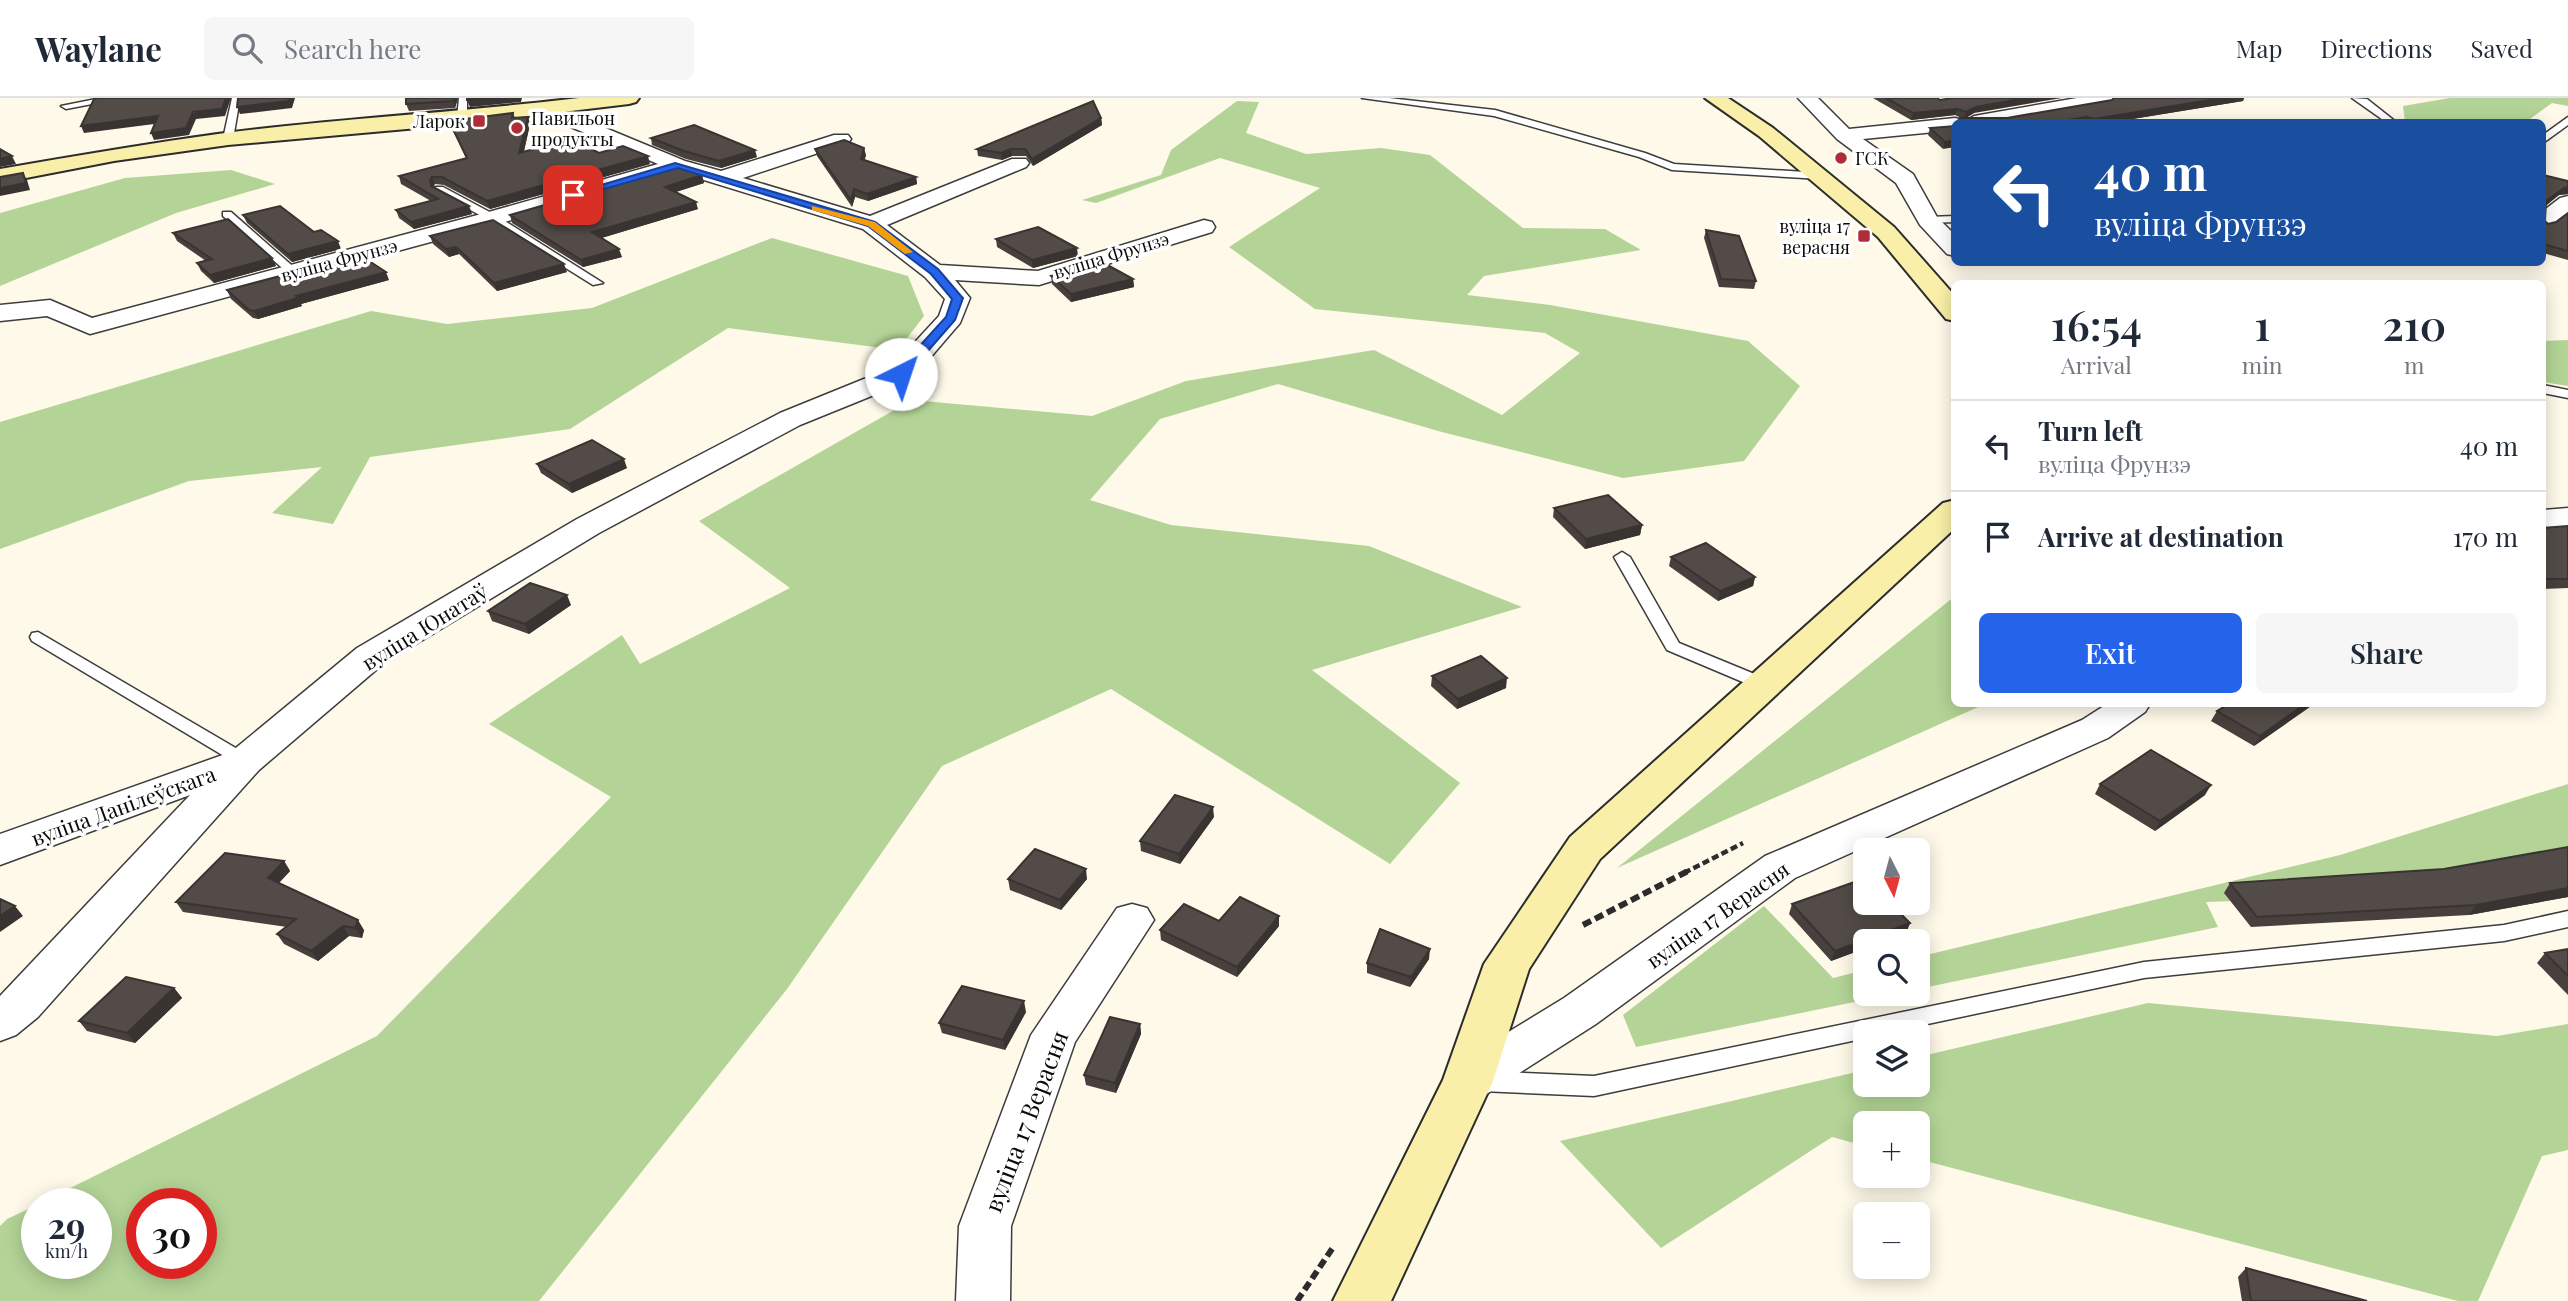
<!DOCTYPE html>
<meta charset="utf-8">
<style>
:root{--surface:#fff;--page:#f6f6f7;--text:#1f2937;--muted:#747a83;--line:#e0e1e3;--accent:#2563eb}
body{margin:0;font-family:"Playfair Display",serif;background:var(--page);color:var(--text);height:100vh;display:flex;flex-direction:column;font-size:26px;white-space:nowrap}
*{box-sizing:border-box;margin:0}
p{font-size:23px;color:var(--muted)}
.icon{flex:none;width:38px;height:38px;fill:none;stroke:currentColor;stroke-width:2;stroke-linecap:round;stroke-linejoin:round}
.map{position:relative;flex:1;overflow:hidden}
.drawer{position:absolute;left:1951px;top:182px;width:595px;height:427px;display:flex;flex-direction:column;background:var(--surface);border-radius:10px;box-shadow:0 4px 18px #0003}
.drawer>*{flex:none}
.hud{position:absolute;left:1951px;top:21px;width:595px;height:147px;border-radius:10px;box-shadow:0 4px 18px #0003;background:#1a4fa0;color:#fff;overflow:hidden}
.needle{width:46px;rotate:174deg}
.controls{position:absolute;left:1853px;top:740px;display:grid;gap:14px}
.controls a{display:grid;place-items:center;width:77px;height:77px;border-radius:10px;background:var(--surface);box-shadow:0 4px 18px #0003;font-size:35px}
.speed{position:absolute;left:21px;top:1090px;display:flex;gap:14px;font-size:35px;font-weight:700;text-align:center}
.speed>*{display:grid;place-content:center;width:91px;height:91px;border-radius:50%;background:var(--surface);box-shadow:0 4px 18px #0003;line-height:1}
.speed small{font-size:18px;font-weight:400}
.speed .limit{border:10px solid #d22;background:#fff;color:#111}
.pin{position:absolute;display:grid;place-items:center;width:60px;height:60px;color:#fff;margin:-30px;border-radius:14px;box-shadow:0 4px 10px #0006}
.me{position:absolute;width:77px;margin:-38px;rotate:41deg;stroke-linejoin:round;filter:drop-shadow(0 0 5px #0008)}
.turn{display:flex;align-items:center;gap:24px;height:147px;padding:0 28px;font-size:32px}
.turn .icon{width:91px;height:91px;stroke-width:2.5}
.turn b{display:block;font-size:49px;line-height:60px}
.eta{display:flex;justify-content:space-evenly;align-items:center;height:119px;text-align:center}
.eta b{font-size:42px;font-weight:600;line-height:49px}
.primary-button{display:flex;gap:14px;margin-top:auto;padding:14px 28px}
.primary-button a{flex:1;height:80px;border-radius:10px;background:var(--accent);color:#fff;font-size:28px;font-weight:600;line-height:80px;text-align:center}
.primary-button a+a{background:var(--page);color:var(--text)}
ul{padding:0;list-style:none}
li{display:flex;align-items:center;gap:21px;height:91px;padding:0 28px;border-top:2px solid var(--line)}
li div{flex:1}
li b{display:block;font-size:26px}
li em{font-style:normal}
header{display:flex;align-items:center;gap:42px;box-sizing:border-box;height:98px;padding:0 35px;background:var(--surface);border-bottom:2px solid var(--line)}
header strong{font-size:33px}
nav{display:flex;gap:38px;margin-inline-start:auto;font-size:24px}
.search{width:490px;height:63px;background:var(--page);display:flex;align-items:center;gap:18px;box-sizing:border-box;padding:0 24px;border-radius:10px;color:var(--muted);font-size:26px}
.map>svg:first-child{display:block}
</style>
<header>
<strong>Waylane</strong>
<div class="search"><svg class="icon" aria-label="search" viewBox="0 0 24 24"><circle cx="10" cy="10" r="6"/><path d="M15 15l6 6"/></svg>Search here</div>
<nav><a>Map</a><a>Directions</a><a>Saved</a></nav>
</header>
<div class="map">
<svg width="2568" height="1203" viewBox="0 0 2568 1203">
<rect width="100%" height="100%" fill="#fef9e9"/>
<g fill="#b3d496" fill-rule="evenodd">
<path d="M2450 0H2568V8L2552 5 2526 24H2405L2403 8Z"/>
<path d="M1237 3 1259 4 1246 35 1306 56 1381 50 1430 57 1523 130 1605 131 1641 152 1484 178 1467 197 1550 207 1748 243 1800 288 1744 363 1623 380 1438 333 1278 286 1160 321 1090 402 1171 427 1369 448 1522 509 1312 572 1460 685 1390 766 1111 591 942 668 787 891 539 1203H0V1128L7 1121 37 1107V1166H96V1106H38L377 938 611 699 489 626 622 537 640 566 790 490 699 423 912 302 1092 318 1186 283 1374 252 1502 317 1580 255 1545 235 1315 211 1229 149 1320 90 1220 60 1096 105 1082 102 1161 77 1171 52ZM142 1106H201V1166H142Z"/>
<path d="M231 72 275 86 176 115 0 188V115L125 80Z"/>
<path d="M772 140 908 178 924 218 898 252 728 230 570 331 370 359 333 426 272 415 322 369 189 383 0 451V324L371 213 447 226 592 210Z"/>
<path d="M2568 242V288L2543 284V243Z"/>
<path d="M1955 498V606H1985L1617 770Z"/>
<path d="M2568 686V775L2455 796 2206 804 2218 829 1918 891V859L2340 757Z"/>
<path d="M1764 808 1833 880 1865 872 1866 896H1893L1636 949 1623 917Z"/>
<path d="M2148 905 2497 938 2568 926V1052L2542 1058 2478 1203H2458L1918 1061V1026H1866L1865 1048 1832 1039 1661 1150 1560 1043 1865 972 1866 987H1918V959Z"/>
</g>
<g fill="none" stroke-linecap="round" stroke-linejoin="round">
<defs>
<g id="lane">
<path d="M101 0H123L66 11 61 8Z"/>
<path d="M232 0H240L233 41 228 44 223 41Z"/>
<path d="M459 0H467V20L462 23 457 20Z"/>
<path d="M1362 0H1389L1495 12 1645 55 1674 66 1821 75 1826 78 1821 81 1672 72 1639 59 1494 18Z"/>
<path d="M2352 0 2367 1 2396 24H2386Z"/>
<path d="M2568 19V27L2543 45V37Z"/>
<path d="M435 89H443L497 118 603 185 593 187 489 122 435 93Z"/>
<path d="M223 114H231L297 172V176H289L223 118Z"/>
<path d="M1955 118V124L1928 125 1923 122 1928 119Z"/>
<path d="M2543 287 2568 292V300L2543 295Z"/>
<path d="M1622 454 1630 459 1679 545 1769 582 1772 586 1769 590H1757L1667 552 1614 459Z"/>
<path d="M38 534 251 659 254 663 251 667H239L32 543 30 539 32 535Z"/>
<path d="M2568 813V829L2504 843 2144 880 1890 934H1866V940L1594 998 1481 993 1473 990 1470 983 1473 976 1481 973 1594 978 2144 864 2504 827Z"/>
</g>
<g id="street">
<path d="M1798 0H1818L1849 31 1955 20 1962 22 1964 24H1955V32L1863 41 1913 76 1937 119 1955 137V158L1947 156 1920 127 1896 85 1837 41Z"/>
<path d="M2077 0H2118L2109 6 2004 24H1964L1974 18Z"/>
<path d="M545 5 685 63 721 73 834 37H848L851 41 848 45 743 80 870 118 1012 61H1026L1029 65 1026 69 887 127 940 167 1038 173 1204 122 1212 124 1215 129 1212 134 1039 187 955 182 970 200 960 225 911 282 800 327 599 435 383 566 259 672 38 919 16 937 0 943V898L190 697 0 767V736L231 654 357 550 577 421 780 315 891 270 939 218 945 201 925 179 863 131 678 74 501 125 90 236 47 218 0 223V207L50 202 92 220 485 115 658 66 538 15 535 11 538 7Z"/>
<path d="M2568 98V116L2551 129 2543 131V113L2560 100Z"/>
<path d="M2568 410V428L2543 430V412Z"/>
<path d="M2107 606H2150L2145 614 2108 640 1795 780 1596 926 1485 997 1468 1003 1451 997 1444 983 1451 969 1564 900 1765 758 2082 622Z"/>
<path d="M1132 806 1147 810 1154 822 1075 944 1011 1128 1010 1203H956L959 1128 1031 937 1117 810Z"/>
</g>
<g id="secondary">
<path d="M579 0H639L636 4 629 6 462 26 228 47 114 63 0 85V71C75 58 150 45 225 35 343 20 461 14 579 0Z"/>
<path d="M1705 0H1728L1773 30 1894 129 1955 198V223L1946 221 1878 139 1759 38Z"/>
<path d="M1955 402V430L1600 761 1529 871 1493 983 1391 1203H1333L1443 982 1484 866 1570 739 1943 405Z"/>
</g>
</defs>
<use href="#lane" stroke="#3d3d3d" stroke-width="3"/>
<use href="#street" stroke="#3d3d3d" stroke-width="3"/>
<use href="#secondary" stroke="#2c2c2c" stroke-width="4"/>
<path stroke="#2c2c2c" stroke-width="4.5" stroke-dasharray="7 3.5" stroke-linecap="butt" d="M1684 775 1743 745"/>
<g stroke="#2c2c2c" stroke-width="6" stroke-dasharray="9 4.5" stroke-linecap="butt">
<path d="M1583 827 1688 773"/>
<path d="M1297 1203 1334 1148"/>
</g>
<use href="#lane" fill="#fff" fill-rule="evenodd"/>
<use href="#street" fill="#fff" fill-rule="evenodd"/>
<use href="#secondary" fill="#f9efa8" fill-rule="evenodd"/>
</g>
<g fill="#47403d">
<path d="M458 0 455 10 409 13 406 6Z"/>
<path d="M1873 0H1937L1974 15 1966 20H2007L2112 2 2114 0H2244L2243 3 2114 24H1958L1961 20 1955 17 1911 22Z"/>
<path d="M513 15 515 20 528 19 530 26 524 53 599 55 650 66 490 111 444 87 435 86 433 89 469 108 472 116 414 131 399 120 396 112 431 103 401 86 399 78 466 60 449 23Z"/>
<path d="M1101 20 1102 27 1033 68 1026 58H1012L1002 62 978 58 977 51Z"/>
<path d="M1955 28 1943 51 1928 37 1930 30Z"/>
<path d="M651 40 757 59 721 70 686 61 652 47Z"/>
<path d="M815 51 866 57 864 62 916 79 917 86 868 103 855 99 852 109 817 58Z"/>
<path d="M702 77 704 85 675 94 698 111 601 140 622 159 583 169 512 125 510 117Z"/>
<path d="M2543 77 2568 83V96L2559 97 2545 108V123L2548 126 2556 124 2568 115V162L2543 155Z"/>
<path d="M243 117 341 151 292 164 247 125Z"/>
<path d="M1706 132 1756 183 1754 191 1719 189 1704 140Z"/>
<path d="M173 135 272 160 276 168 214 185 201 173 197 165 206 163 177 143Z"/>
<path d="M430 138 567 174 497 193 459 156 449 159 433 146Z"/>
<path d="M996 141 1078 158 1033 170 997 149Z"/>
<path d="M1051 178 1133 181 1134 189 1071 204 1052 186Z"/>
<path d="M389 182 301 206 302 208 258 221 253 220 231 201 227 192Z"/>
<path d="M537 366 627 370 572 395 541 375Z"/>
<path d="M1554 410 1642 427 1640 437 1585 451 1553 419Z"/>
<path d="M2568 428V490L2543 491V430Z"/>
<path d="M1671 459 1755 479 1753 488 1718 503 1669 468Z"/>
<path d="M571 507 529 536 492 523 488 513Z"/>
<path d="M1432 578 1506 590 1457 611 1431 588Z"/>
<path d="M2229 606H2314L2254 648 2211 623 2217 613Z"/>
<path d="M2100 686 2205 697 2155 733 2095 696Z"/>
<path d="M1214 719 1180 766 1141 753 1140 743Z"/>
<path d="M2568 749V799L2469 817 2251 829 2224 795 2230 785 2444 771Z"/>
<path d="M284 763 290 773 279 785 364 832 362 840 349 838 318 863 284 846 277 836 287 829 183 814 176 804Z"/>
<path d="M1008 781H1087L1061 812 1010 792Z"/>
<path d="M1792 806 1910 825 1906 835 1831 863 1789 816Z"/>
<path d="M1219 823 1279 828 1237 879 1161 842 1160 832Z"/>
<path d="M2568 851V897L2537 865 2545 855Z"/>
<path d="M1429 861 1410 889 1367 875V865Z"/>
<path d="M174 890 182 900 135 945 87 933 79 923Z"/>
<path d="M1026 914 1005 952 942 935 939 925Z"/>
<path d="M1140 926 1141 936 1116 995 1086 987 1084 977Z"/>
<path d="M2246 1170 2367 1203H2242L2238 1179Z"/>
</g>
<g fill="#393432">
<path d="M226 0H231L225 18 196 21 189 37 154 42 151 35Z"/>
<path d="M290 0H295L292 10 240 16 237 9Z"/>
<path d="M454 0H458L455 10 453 3Z"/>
<path d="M486 0H522L521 4 470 9 467 2Z"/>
<path d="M2025 0H2062L1974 15 1964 21 1966 14 1976 9Z"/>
<path d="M2222 0H2244L2243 3 2114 24H2093L2094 21Z"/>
<path d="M1957 11 1955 17 1911 22 1913 15Z"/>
<path d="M158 18 162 25 84 35 81 28Z"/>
<path d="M528 19 530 26 522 62 519 55Z"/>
<path d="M2087 19 2085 24H2054Z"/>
<path d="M1101 20 1102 27 1033 68 1032 61Z"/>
<path d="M1955 42V49L1943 51 1945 44Z"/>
<path d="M864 50 866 57 863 69 861 61Z"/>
<path d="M1011 51 1012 58 1002 62 1001 55Z"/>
<path d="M755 52 757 59 721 70 719 63Z"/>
<path d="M12 58 16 66 0 69V61Z"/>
<path d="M648 58 650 66 490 111 487 103Z"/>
<path d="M23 75 27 82 30 92 0 98V90Z"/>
<path d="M702 77 704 85 667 97 665 89Z"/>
<path d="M432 79 435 86 432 89 434 95 430 82Z"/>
<path d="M916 79 917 86 868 103 867 96Z"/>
<path d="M2568 89V96L2559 97 2543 110 2546 103 2564 90Z"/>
<path d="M854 91 855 99 852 109 851 102Z"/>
<path d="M696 104 698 111 595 142 592 134Z"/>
<path d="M469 108 472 116 414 131 411 124Z"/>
<path d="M338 143 341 151 292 164 288 156Z"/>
<path d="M456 149 459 156 449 159 446 151Z"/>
<path d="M1077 150 1078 158 1033 170 1032 162Z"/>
<path d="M619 151 622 159 583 169 581 162Z"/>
<path d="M272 160 276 168 214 185 210 177Z"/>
<path d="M564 166 567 174 497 193 494 185Z"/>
<path d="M386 174 389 182 301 206 302 208 258 221 254 213 296 198Z"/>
<path d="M1133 181 1134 189 1071 204V196Z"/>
<path d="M624 361 627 370 572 395 569 386Z"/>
<path d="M1642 427 1640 437 1585 451 1586 441Z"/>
<path d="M1755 479 1753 488 1718 503 1720 493Z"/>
<path d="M567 497 571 507 529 536 525 526Z"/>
<path d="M1507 580 1506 590 1457 611 1458 601Z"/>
<path d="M2305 606H2314L2254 648 2260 638Z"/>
<path d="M2211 687 2205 697 2155 733 2160 723Z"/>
<path d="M1213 709 1214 719 1180 766 1179 756Z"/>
<path d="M284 763 290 773 274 790 268 780Z"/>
<path d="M1086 771 1087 781 1061 812 1060 802Z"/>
<path d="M2568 790V799L2469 817 2476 807Z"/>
<path d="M15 808 23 818 0 834V818Z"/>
<path d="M1279 818V828L1237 879V869Z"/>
<path d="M358 822 364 832 362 840 355 830Z"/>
<path d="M1910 825 1906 835 1883 844H1866V850L1831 863 1835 853Z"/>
<path d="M343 828 349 838 318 863 311 853Z"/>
<path d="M1430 851 1429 861 1410 889 1411 879Z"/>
<path d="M174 890 182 900 135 945 127 935Z"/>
<path d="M1024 903 1026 914 1005 952 1003 942Z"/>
<path d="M1140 926 1141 936 1116 995 1115 985Z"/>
</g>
<g fill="#524b47" stroke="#393432" stroke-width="2">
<path d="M98 0H226L222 11 193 14 186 30 151 35 158 18 81 28 94 1Z"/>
<path d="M238 0H290L289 3 237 9Z"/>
<path d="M406 0H454L453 3 406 6Z"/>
<path d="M467 0H486L467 2Z"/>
<path d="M1886 0H1937L1940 2 1952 0H2025L1976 9 1966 14 1957 11 1913 15Z"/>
<path d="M2114 0H2222L2094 21 2087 19 2054 24H1958L1960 20H2007L2112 2Z"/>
<path d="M1093 3 1101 20 1032 61 1025 51H1011L1001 55 977 51Z"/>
<path d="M513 15 512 20 528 19 519 55 572 41 599 55 623 48 648 58 487 103 442 79H432L430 82 431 88 469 108 411 124 396 112 438 101 399 78 467 60 449 23Z"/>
<path d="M694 27 755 52 719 63 684 53 651 40Z"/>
<path d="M1955 28V42L1945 44 1930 30Z"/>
<path d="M844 42 864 50 861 61 916 79 867 96 854 91 851 102 815 51Z"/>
<path d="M0 51 12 58 0 61Z"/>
<path d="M676 69 702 77 665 89 696 104 592 134 619 151 581 162 510 117Z"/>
<path d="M23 75 26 85 0 90V79Z"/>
<path d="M2543 77 2568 83V89L2564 90 2546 103 2545 123 2548 126 2556 124 2568 115V153L2543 146Z"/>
<path d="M280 108 314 134 321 132 338 143 288 156 243 117Z"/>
<path d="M228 121 272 160 210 177 197 165 212 161 173 135Z"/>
<path d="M493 122 564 166 494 185 456 149 446 151 430 138Z"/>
<path d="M1038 129 1077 150 1032 162 996 141Z"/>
<path d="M1706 132 1739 138 1756 183 1721 181Z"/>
<path d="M360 157 386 174 296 198 298 200 254 213 249 212 227 192Z"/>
<path d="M1100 163 1133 181 1071 196 1051 178Z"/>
<path d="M592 342 624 361 569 386 537 366Z"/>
<path d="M1608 397 1642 427 1586 441 1554 410Z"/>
<path d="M2568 428V481H2543V430Z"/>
<path d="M1706 445 1755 479 1720 493 1671 459Z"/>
<path d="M530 485 567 497 525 526 488 513Z"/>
<path d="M1481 558 1507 580 1458 601 1432 578Z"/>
<path d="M2229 606H2305L2260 638 2217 613Z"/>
<path d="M2151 652 2211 687 2160 723 2100 686Z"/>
<path d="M1175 697 1213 709 1179 756 1140 743Z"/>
<path d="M2568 749V790L2476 807 2257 819 2230 785 2444 771Z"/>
<path d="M1035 751 1086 771 1060 802 1008 781Z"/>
<path d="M225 755 284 763 268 780 358 822 355 830 343 828 311 853 277 836 296 821 176 804Z"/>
<path d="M1866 780V805H1890L1910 825 1835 853 1792 806Z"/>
<path d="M1240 799 1279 818 1237 869 1160 832 1184 806 1219 823Z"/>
<path d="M0 801 15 808 0 818Z"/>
<path d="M1380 831 1430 851 1411 879 1367 865Z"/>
<path d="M2568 851V878L2545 855Z"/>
<path d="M126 879 174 890 127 935 79 923Z"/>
<path d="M962 888 1024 903 1003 942 939 925Z"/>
<path d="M1110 919 1140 926 1115 985 1084 977Z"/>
<path d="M2246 1170 2367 1203H2251Z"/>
</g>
<path fill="#2563eb" stroke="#184099" stroke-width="2" d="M675 65 875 124 938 171 961 198 963 200 955 222 906 278H897V273L946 219 952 201 931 176 868 128 678 70 576 99 568 97Z"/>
<path fill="#f59e0b" d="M812 108 875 124 913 154 905 156 868 128 812 112Z"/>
<g fill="#af2d36" stroke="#fff" stroke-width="2.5">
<rect x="472" y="16" width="14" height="14" rx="3.5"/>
<circle cx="517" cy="30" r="7"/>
<circle cx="1841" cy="60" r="7"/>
<rect x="1857" y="131" width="14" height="14" rx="3.5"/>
</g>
<g text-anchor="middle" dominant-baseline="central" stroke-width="7" stroke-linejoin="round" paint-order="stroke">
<g font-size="18" fill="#0a0a0a" stroke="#fff" text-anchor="start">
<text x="531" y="20">Павильон<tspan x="531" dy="21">продукты</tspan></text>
<text x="465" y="23" text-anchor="end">Ларок</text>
<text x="1855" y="60">ГСК</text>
<text x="1850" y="128" text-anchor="end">вуліца 17<tspan x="1850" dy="21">верасня</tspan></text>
</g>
<g font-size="18" fill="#0a0a0a" stroke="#fff">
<text transform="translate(1111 157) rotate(-17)">вуліца Фрунзэ</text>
<text transform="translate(339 162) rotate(-15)">вуліца Фрунзэ</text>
</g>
<g font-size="21" fill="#0a0a0a" stroke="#fff">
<text transform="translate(424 528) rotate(-32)">вуліца Юнатаў</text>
<text transform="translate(123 707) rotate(-20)">вуліца Данілеўскага</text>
<text transform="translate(1717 816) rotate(-35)">вуліца 17 Верасня</text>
</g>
<g font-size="24" fill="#0a0a0a" stroke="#fff">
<text transform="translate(1025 1023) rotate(-69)">вуліца 17 Верасня</text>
</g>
</g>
</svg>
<div class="controls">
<a><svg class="needle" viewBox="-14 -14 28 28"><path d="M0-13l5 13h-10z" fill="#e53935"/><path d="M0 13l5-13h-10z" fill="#747a83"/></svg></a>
<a><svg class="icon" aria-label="search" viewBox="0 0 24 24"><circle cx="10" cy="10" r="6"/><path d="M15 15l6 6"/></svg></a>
<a><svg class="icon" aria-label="layers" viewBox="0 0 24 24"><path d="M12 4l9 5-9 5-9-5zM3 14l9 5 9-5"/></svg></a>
<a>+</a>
<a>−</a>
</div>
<div class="speed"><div>29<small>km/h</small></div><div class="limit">30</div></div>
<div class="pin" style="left:573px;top:97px;background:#d93025"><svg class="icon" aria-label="arrive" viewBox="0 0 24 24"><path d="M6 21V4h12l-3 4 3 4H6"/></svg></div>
<svg class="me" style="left:901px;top:276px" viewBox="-20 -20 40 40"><circle r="19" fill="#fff"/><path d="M0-13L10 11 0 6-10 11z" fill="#2563eb"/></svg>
<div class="hud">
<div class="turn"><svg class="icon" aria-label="left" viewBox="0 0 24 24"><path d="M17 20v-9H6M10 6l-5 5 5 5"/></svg><div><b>40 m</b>вуліца Фрунзэ</div></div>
</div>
<section class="drawer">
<div class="eta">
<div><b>16:54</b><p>Arrival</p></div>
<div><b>1</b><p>min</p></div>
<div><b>210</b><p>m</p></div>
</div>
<ul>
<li><svg class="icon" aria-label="left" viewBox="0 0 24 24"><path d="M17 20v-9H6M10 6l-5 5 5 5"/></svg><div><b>Turn left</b><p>вуліца Фрунзэ</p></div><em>40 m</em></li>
<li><svg class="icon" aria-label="arrive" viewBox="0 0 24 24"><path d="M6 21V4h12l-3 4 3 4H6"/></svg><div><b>Arrive at destination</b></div><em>170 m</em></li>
</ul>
<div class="primary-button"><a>Exit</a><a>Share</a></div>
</section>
</div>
